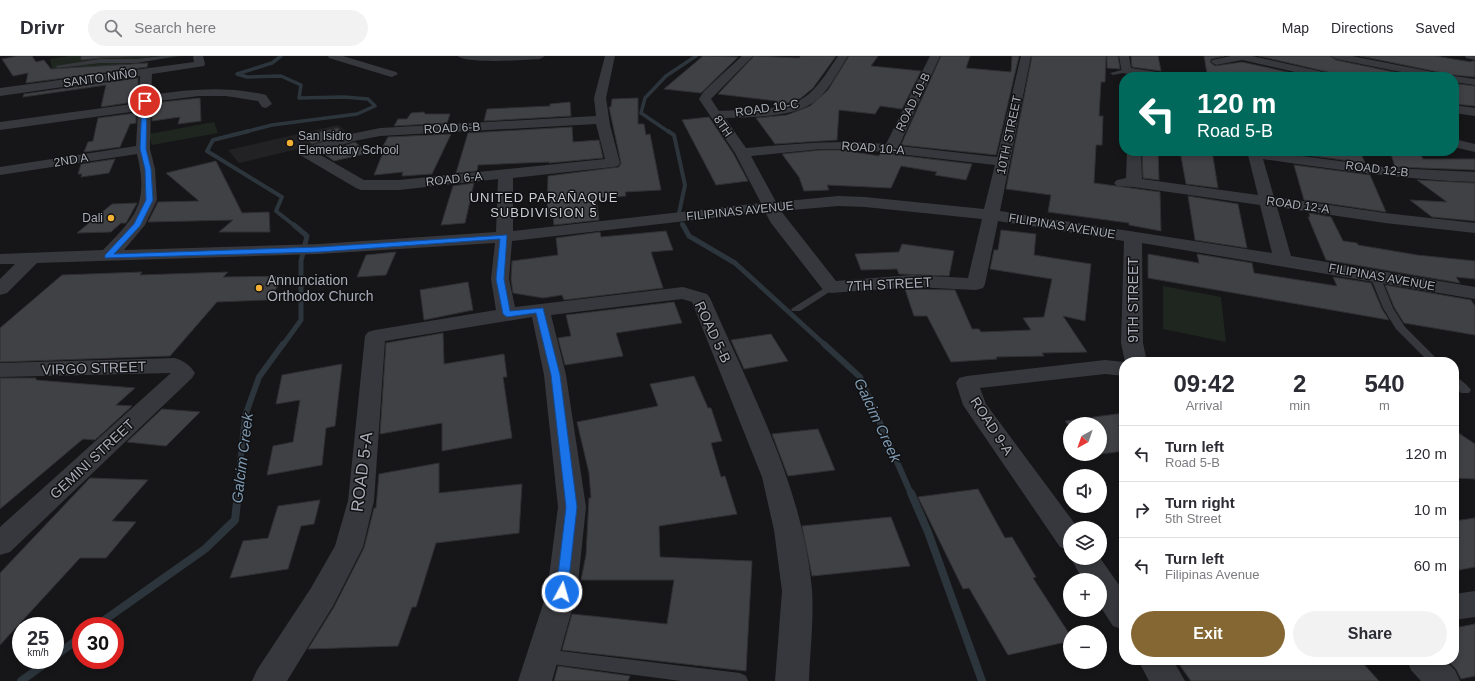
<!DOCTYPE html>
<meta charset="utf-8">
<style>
:root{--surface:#fff;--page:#f2f2f3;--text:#2b2b33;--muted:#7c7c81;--line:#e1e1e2;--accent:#856733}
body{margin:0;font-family:Helvetica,sans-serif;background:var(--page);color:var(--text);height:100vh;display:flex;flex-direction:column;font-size:15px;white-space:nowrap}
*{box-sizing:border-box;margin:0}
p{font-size:13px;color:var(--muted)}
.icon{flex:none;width:22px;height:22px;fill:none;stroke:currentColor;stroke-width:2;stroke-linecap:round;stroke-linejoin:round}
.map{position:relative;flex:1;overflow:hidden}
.details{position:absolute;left:1119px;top:301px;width:340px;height:308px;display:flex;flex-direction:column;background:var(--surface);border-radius:16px;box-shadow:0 2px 6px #0003}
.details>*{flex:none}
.banner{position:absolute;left:1119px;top:16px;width:340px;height:84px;border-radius:16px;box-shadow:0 2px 6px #0003;background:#00695c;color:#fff;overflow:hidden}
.needle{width:26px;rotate:220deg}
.buttons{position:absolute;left:1063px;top:361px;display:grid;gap:8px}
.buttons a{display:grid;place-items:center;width:44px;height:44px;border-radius:50%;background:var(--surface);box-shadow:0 2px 6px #0003;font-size:20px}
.speed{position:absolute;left:12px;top:561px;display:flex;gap:8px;font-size:20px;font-weight:700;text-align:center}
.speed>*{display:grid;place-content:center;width:52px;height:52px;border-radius:50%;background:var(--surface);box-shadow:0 2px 6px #0003;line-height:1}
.speed small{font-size:10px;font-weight:400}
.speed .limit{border:6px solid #d22;background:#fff;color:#111}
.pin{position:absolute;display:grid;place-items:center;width:34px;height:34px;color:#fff;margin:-17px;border:2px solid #fff;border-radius:50%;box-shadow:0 1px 4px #0007}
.me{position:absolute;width:44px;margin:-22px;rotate:6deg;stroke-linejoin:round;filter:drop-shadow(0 0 3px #0008)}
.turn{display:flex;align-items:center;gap:14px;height:84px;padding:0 12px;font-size:18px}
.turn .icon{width:52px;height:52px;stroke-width:2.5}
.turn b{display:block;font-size:28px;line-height:34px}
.eta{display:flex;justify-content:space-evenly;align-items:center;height:68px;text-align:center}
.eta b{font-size:24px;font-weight:700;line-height:28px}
.action{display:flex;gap:8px;margin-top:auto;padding:8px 12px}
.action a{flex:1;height:46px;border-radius:24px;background:var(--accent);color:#fff;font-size:16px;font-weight:700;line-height:46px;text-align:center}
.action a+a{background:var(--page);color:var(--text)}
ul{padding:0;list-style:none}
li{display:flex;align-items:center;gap:12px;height:56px;padding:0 12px;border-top:1px solid var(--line)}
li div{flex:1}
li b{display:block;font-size:15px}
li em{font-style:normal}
header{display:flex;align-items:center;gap:24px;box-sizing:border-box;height:56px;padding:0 20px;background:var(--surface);border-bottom:1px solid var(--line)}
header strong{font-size:19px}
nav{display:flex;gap:22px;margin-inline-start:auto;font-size:14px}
.search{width:280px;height:36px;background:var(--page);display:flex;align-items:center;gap:10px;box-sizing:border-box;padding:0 14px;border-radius:22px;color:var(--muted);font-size:15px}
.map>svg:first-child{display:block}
</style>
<header>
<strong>Drivr</strong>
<div class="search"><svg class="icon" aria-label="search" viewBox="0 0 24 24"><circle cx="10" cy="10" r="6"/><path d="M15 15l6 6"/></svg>Search here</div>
<nav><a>Map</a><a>Directions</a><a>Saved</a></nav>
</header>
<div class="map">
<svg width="1475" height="625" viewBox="0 0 1475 625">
<rect width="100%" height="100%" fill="#161618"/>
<path fill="#222225" d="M338 69 352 80 239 107 228 94Z"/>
<g fill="#1e261f">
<path d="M69 0H183L53 18 50 3Z"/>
<path d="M214 66 218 77 152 89 149 78Z"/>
<path d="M1163 230 1221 241 1226 286 1163 273Z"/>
</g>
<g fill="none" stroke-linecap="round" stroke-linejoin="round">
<g stroke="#2c353c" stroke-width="3.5">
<path d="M245 76 272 69 357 58 375 50 368 43 344 41 299 42 301 29 281 20 247 21 237 18 272 7 281 0"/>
<path d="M669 76 641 57 645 42 666 20 696 0"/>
</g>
<g stroke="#2c353c" stroke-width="4">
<path d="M249 75 213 84 207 95 282 141 276 155 295 170"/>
<path d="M668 75 674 79 685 129 679 157"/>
<path d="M682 168 683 170"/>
</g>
<g stroke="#2c353c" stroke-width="5">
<path d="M683 169 689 180 735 207 825 289"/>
<path d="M283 289 301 264V205L307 180 294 169"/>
</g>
<g stroke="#2c353c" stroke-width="6">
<path d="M824 288 860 321 911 438"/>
<path d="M237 438 245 360 259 321 283 288"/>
</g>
<g stroke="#2c353c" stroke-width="8">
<path d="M911 437 928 476 982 625"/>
<path d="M96 570 205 493 235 464 238 437"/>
<path d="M55 600 81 581"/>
<path d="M21 625 50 604"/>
</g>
</g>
<g fill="#404145" stroke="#303034">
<path d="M18 0H32L36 6 44 4 51 13 148 7 147 11 26 27 28 17 13 20 2 3Z"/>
<path d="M81 0H149L100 2 81 4Z"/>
<path d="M703 0 738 1 701 37 664 33Z"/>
<path d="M754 0 799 2 801 0H836L813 32 801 42 791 46 776 50V45L718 38Z"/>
<path d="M849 0H878L871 10 921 15 902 53 880 50 875 58 839 54 837 84 775 88 756 62 787 59 810 50 828 34Z"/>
<path d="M941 0H970L966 12 1011 16 1012 0H1019L996 99 901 89Z"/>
<path d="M1032 0H1106L1105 26H1101L1099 60H1103L1102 89H1096L1094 127 1160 136 1161 175 1129 169V167L1048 156 1051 139 1006 133Z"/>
<path d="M1107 0H1118L1120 13 1107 12Z"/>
<path d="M1131 0H1158L1161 15 1132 11Z"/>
<path d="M1204 0H1224L1211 3 1210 6 1215 10 1242 6 1310 21H1212L1211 17H1207Z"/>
<path d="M1259 0H1330L1336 4 1418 21H1339L1332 17Z"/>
<path d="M1360 0H1435L1471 6 1472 5H1475V21L1454 19 1450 20 1443 17Z"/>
<path d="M138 22V34L133 46 101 51 106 29 23 41 24 38Z"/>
<path d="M1459 28 1475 30V50L1454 48V39Z"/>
<path d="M200 42 201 65 178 68 180 61 152 65V47Z"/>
<path d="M638 42V68H644L646 79 650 78 661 134 625 136 626 140 596 142 599 164 554 169 553 161H547L548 120 619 111 621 107 609 51H611L612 43Z"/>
<path d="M570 46 571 60 484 65 487 53 550 50V48Z"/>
<path d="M424 56 425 58H450L447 67 394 70 398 63H407L411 57Z"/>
<path d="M136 57V67L130 68 120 91 84 96 88 86 93 85 98 62Z"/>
<path d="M709 61 733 97 748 125 716 129 682 64Z"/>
<path d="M572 71 573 86 599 84 603 102 549 107V106L522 107 478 109 477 115 456 117 468 77Z"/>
<path d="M338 72 345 78 312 88 303 80Z"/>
<path d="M451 78 432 118 402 120 403 116 374 119 384 94H381L388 81Z"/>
<path d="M355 86 368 97 334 105 323 97Z"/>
<path d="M821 94H841L879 100 880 97 972 108 966 124 935 119 937 116 901 110 891 132 827 129 829 134 804 135 799 121 782 98Z"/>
<path d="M1142 95H1158L1159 124 1143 122Z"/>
<path d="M1180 95H1212L1218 132 1186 128Z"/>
<path d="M1290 95H1360L1365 107 1291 97Z"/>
<path d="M1390 95H1419L1423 103H1475V114L1395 111Z"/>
<path d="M115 103 109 117 81 121 82 118H78L81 108Z"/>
<path d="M216 105 242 157 269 156 270 176H219L233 164 148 166 158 146 199 145 166 117Z"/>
<path d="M1294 109 1370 119 1386 156 1304 144Z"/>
<path d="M1417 124 1475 127V165L1432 161 1410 144 1447 146Z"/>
<path d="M474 127 465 167 441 169 453 130Z"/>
<path d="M1188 140 1238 148 1247 192 1195 184Z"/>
<path d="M137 147 126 167H121L111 176 77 177 112 148Z"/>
<path d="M1309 157 1331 161 1343 185 1357 187 1358 189 1417 199 1475 205V223L1456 221 1460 227 1326 204 1308 161H1310Z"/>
<path d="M1001 174 1036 178 1034 199 1091 208 1085 265 1063 260 1087 296 1042 297 1044 300 996 301 997 303 951 306 927 260H914L905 233 955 234 972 273H979L981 276 1031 274 1023 262 1044 261 1052 223 990 213 994 194H998Z"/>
<path d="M666 175 673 194 651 196 663 232 564 244 562 239 543 242 513 237 511 223 512 205 558 199 556 182 600 176 601 181Z"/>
<path d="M902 188 954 195 949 220 899 218 897 213 861 214 855 198 899 196Z"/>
<path d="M396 196 386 219 357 221 366 199Z"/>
<path d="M1148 198 1199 207 1197 198 1252 207 1254 217 1337 230 1333 221 1371 227 1382 253 1389 264 1148 222Z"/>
<path d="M142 216 140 219 228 216 223 221 286 220 267 244 217 246 170 300 0 306V272L62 219Z"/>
<path d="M468 226 473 254 424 264 420 234Z"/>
<path d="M1385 229 1471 244 1475 250V279L1404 267 1394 251Z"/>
<path d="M674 246 682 267 616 277 623 300 565 309 558 282 571 280 566 259Z"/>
<path d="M443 277 444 308 504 298 507 321H503L512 382 442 395V367L380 378 386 287Z"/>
<path d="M771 278 788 305 744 313 731 284Z"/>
<path d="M342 308 335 370 326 372 322 409 267 419 273 390 293 386 300 344 276 348 282 319Z"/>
<path d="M694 320 708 352H711L722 385 711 387 721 421 725 420 737 458 659 470 660 501 752 505 746 615 562 594 572 558 667 568 674 524H581L586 499 589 442H591L589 417 577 366 658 350 650 328Z"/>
<path d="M0 322H36V324L135 332 116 349 132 350 95 384 83 383 0 453Z"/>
<path d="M162 353 200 356 166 390 127 386Z"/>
<path d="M1124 357V395L1093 399 1092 398H1100V368H1070V371L1065 365Z"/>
<path d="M818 373 835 414 788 420 772 378Z"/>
<path d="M1454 374 1475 388V423L1454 422Z"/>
<path d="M439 407V437L522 428 519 477 436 487 416 551H412L398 590 308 593 334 551 364 492 374 452H376L379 418Z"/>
<path d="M90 422 148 424 112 465 136 466 106 502H80L0 589V517Z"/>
<path d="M978 433 1005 482 1012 481 1036 521 1033 522 1070 579V585L1008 599 969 532 963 533 918 441Z"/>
<path d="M320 444 314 468 301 470 288 513 230 522 243 485 268 482 278 450Z"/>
<path d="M891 461 910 510 812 520 802 470Z"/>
<path d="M1475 462V511L1454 515V465Z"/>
<path d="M1475 568V620L1461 623 1456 613 1447 604H1454V572Z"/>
<path d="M1176 604H1360L1379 625H1191Z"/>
<path d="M558 610 630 620 628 625H554Z"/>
</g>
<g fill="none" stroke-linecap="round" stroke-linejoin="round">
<g fill="#37383d" fill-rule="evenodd">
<path d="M162 0H177L137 7H100L58 12 55 10 100 3H137Z"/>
<path d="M1126 13 1128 16 1113 19 1110 17Z"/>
<path d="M1375 217 1380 220 1393 252 1405 271 1440 306H1429L1396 273 1383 252 1370 220Z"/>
<path d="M831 228 834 229 836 231 834 233 800 255H792L791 253Z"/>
<path d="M1454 321C1460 322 1467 329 1471 334L1469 337H1461L1454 330Z"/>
<path d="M544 593 740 617 746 620 748 625H681L544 607 538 605 536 600 538 595Z"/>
</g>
<g fill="#37383d" fill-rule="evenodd">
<path d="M193 0H203L205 8 204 10 152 18 151 39C191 33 227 30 266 39L272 48 266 52 262 51 258 45 226 40H199L151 46 150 93 155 113 157 144 145 169 124 194 319 188 496 176 498 123 399 134H361L356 132 300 99 298 96 300 93 346 79 380 72 596 60 594 42 605 0H615L606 42 610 69 620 107 618 110 613 111 513 122V175L761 147 735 97 699 43 704 35 742 0H753L711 43 719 55C746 53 790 56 810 37 821 27 829 13 838 0H848C839 14 831 31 818 43 797 62 751 61 725 62L746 92C793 88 838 83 886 88L930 0H940L899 90 997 101 1021 0H1031L1000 155 1272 197 1260 149 1134 131 1117 130 1114 127 1117 124 1126 122 1127 95H1141L1142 123 1258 139 1247 95H1265L1392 112 1475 116V126C1404 124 1334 113 1263 103L1274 141 1385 157 1475 167V177L1385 167 1277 151 1291 200 1475 231V243L1142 187 1143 287 1147 306H1125L1121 287 1124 185 998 165 985 228 983 232 976 234 912 231 831 237 824 235 771 167 765 156 512 185 509 223 515 251 683 231 707 238 710 242C751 336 803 431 812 534 814 561 810 597 809 625H775L782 535 774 474 762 421 692 246 682 243 551 259 566 319 586 451 577 536 552 625H518L547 536 558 451 544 319 532 261 385 285 374 445 363 491 333 550 287 625H252L257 614 311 532 335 490 348 445 365 280 368 276 375 274 496 254 491 223 495 187 319 198 37 207 7 237 0 239V223L15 208H0V198L103 194C136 160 149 148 137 98L0 119V111L136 90 138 55 0 74V66L139 47 140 20 0 40V32L194 6ZM596 68 605 103 399 124H364L317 97 354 85 380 80ZM821 93H856L995 109 984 153 865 141 838 140 776 146 751 100ZM838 150 865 151 982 163 968 222 912 219 836 225 781 155Z"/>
<path d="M328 0H343L396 16 398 18 392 21 388 20 329 2Z"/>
<path d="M458 0H545L540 3C526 4 465 8 458 0Z"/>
<path d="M1119 0H1129L1131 12 1169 18 1175 21H1145L1122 17Z"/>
<path d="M1231 0H1252L1332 18 1338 21H1317L1242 4 1216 9 1211 6 1212 4Z"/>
<path d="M1331 0H1352L1443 18 1449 21H1426L1336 3Z"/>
<path d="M1454 20 1475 23V29L1454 26V21H1450Z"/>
<path d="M1454 49 1475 52V60L1454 57Z"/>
<path d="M1454 83 1475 88V96L1454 91Z"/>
<path d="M175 302C184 305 190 309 195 317L192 322 10 496 0 499V471L171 317 0 321V307Z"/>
<path d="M1105 304 1124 306V320L1105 318 980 332 986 348 1078 472H1070V494L1060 491 963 349 956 327 959 322 967 320Z"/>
<path d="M1070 501 1100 502 1124 536V574L1113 570 1100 550V524H1083Z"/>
<path d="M1475 535V561L1454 564V538Z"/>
<path d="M1138 604H1173L1185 625H1149Z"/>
<path d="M1407 604H1445L1455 614 1460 625H1421L1411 614Z"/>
</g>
<path fill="#37383d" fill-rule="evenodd" d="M1465 0H1475V4L1466 2Z"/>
</g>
<path fill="#1a73e8" stroke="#114b97" d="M145 44 147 45 146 93 151 113 153 144 140 170 114 198 319 191 507 179 504 223 510 255 543 252 560 319 577 451 567 540 562 541 558 540 556 536 566 451 551 319 536 257 507 261 503 258 496 223 500 183 319 196 105 202V199L134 168 146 144 145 113 140 93 142 45Z"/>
<g fill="#f2b134" stroke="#111113" stroke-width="1.5">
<circle cx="290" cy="87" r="4"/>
<circle cx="111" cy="162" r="4"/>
<circle cx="259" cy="232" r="4"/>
</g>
<g text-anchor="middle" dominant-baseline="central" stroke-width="3" stroke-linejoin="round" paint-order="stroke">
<g font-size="12" fill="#a8adb8" stroke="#111113">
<text transform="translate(100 22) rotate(-8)">SANTO NIÑO</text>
<text transform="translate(913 46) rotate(-64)">ROAD 10-B</text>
<text transform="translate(767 52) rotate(-8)">ROAD 10-C</text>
<text transform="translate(723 70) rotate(55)">8TH</text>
<text transform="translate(452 72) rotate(-3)">ROAD 6-B</text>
<text transform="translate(1009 79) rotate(-78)">10TH STREET</text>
<text transform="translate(873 92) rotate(4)">ROAD 10-A</text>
<text transform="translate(71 104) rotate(-9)">2ND A</text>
<text transform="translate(1377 113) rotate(7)">ROAD 12-B</text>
<text transform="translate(454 123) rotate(-6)">ROAD 6-A</text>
<text transform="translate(1298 149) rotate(8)">ROAD 12-A</text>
<text transform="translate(740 155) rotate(-6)">FILIPINAS AVENUE</text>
<text transform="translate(1062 170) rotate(9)">FILIPINAS AVENUE</text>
<text transform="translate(1382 221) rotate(10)">FILIPINAS AVENUE</text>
</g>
<g font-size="12" fill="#a8adb8" stroke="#111113" text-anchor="start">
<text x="298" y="80">San Isidro<tspan x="298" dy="14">Elementary School</tspan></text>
<text x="103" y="162" text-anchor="end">Dali</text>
</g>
<g font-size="13" letter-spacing="1" fill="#c9ccd4" stroke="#111113">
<text x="544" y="141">UNITED PARAÑAQUE<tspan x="544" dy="15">SUBDIVISION 5</tspan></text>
</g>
<g font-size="14" fill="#a8adb8" stroke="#111113" text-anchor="start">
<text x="267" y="224">Annunciation<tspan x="267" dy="16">Orthodox Church</tspan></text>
</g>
<g font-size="14" fill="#a8adb8" stroke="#111113">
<text transform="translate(889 228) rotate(-3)">7TH STREET</text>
<text transform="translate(1133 244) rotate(-90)">9TH STREET</text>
<text transform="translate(713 276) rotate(65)">ROAD 5-B</text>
<text transform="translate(94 312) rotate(-2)">VIRGO STREET</text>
<text transform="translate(992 370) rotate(57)">ROAD 9-A</text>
<text transform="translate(92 403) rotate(-43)">GEMINI STREET</text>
</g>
<g font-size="15" font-style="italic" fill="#7f9bb3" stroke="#111113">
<text transform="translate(878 364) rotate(65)">Galcim Creek</text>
<text transform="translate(242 402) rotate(-83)">Galcim Creek</text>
</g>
<g font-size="17" fill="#a8adb8" stroke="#111113">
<text transform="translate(362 416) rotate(-83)">ROAD 5-A</text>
</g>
</g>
</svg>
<div class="buttons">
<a><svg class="needle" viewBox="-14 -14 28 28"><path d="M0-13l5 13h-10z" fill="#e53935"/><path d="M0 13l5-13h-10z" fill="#7c7c81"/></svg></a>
<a><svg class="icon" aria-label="sound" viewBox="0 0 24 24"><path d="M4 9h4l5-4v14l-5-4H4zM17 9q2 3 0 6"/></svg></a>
<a><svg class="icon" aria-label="layers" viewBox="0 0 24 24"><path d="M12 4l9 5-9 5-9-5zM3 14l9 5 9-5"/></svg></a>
<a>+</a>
<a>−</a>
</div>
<div class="speed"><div>25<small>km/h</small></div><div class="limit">30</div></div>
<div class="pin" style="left:145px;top:45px;background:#d93025"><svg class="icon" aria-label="arrive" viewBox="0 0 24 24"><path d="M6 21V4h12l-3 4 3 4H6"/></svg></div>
<svg class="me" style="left:562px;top:536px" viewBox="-20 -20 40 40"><circle r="17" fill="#1a73e8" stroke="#fff" stroke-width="3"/><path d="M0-11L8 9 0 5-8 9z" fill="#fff"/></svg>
<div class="banner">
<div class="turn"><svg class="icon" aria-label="left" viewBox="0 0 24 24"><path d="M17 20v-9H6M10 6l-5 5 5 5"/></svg><div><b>120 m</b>Road 5-B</div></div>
</div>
<section class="details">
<div class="eta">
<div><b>09:42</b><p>Arrival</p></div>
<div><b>2</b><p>min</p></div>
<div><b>540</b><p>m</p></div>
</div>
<ul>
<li><svg class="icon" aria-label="left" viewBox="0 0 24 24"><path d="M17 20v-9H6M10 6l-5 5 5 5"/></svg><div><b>Turn left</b><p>Road 5-B</p></div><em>120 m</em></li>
<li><svg class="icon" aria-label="right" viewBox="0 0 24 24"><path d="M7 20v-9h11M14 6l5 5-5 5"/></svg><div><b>Turn right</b><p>5th Street</p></div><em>10 m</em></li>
<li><svg class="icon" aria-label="left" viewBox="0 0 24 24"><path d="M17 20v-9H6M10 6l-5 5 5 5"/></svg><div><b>Turn left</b><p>Filipinas Avenue</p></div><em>60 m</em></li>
</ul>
<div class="action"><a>Exit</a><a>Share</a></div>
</section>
</div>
